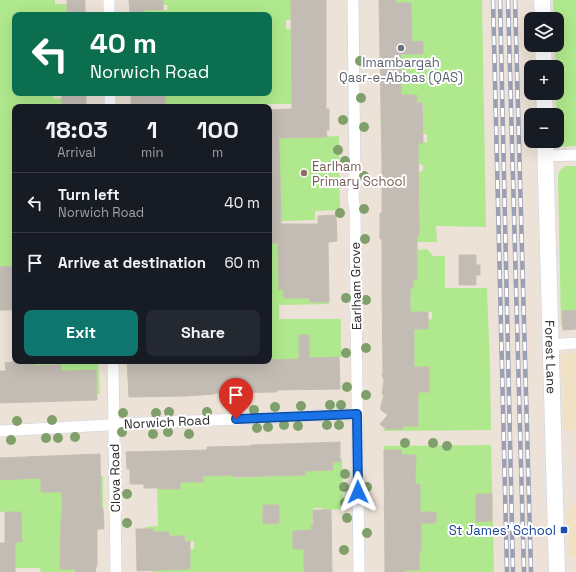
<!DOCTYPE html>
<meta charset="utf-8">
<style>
:root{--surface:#171b24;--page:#242831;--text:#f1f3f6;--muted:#9ea1a6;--line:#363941;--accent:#0f766e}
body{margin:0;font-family:"Space Grotesk",sans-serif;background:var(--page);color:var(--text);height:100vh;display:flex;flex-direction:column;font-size:15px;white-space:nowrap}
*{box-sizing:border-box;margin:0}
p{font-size:13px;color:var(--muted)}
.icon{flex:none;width:22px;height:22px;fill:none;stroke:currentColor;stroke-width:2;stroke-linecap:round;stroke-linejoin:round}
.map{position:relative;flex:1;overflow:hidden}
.sheet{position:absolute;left:12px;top:104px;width:260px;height:260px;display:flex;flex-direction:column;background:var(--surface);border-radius:8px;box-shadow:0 4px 16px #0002}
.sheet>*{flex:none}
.hud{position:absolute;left:12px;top:12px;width:260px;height:84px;border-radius:8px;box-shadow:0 4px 16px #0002;background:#0b6e4f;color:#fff;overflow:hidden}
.tools{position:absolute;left:524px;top:12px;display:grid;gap:8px}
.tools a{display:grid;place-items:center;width:40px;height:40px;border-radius:8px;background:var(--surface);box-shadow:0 4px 16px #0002;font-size:20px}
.pin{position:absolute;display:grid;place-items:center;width:34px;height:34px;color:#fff;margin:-41px -17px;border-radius:50% 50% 50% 0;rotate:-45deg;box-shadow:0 0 4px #0007}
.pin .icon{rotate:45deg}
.me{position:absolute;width:44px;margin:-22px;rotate:359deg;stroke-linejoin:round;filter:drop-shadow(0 0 3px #0008)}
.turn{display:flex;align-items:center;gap:14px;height:84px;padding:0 12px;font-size:18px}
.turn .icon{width:52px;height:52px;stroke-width:2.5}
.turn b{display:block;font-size:28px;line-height:34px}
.eta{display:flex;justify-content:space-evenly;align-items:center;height:68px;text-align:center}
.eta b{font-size:24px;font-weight:800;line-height:28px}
.action{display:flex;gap:8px;margin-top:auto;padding:8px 12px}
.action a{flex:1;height:46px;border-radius:8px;background:var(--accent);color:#fff;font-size:16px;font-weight:800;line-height:46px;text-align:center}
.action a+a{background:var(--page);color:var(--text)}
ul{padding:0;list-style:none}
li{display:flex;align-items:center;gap:12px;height:60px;padding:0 12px;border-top:1px solid var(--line)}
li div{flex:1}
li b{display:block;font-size:15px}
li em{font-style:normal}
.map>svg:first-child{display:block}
</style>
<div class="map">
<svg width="576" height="572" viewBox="0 0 576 572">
<rect width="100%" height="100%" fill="#ece2d7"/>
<g fill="#f0e0c4">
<path d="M576 353V430H564L562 354Z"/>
<path d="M576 502V557L568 558 567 510 573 506Z"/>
</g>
<g fill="#b0e98d">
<path d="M0 0H55V4H67V15H15V93H53V99L62 98 68 103H62V107H15V266L0 267Z"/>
<path d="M163 0H291L307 16H326V17L307 19 286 20V29H293L307 68H326V71L292 104H233V107H165V102H147V98H131V95H165V93H269V15H144V13H130V10H147V5L156 10H167L168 5H163Z"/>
<path d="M396 0H482L486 227 436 226 437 242H381L399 180H382V178H399L418 172 423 171V165L418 164 382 152V147H399V143L427 142V134H423L422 126 399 121H380L381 116H398V112H423V103H416L417 95H398L400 59H380V54H423L422 42H412L411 3H396Z"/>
<path d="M553 0H576V146L557 147 556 93H557V67H555V45H557V19H554Z"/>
<path d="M339 136 340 210 315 211V220L281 221 279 138Z"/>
<path d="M566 166H576V310L562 312 563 325 561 326 558 175 561 169Z"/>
<path d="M328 242V245H309L279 290 283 289 284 298H309L310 302H329V304L279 305V319H341V357L309 358V352L299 359 280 360 272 371V354H269V243Z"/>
<path d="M427 249 433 256H445V288H487L490 368 491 430 383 431 384 429H403V426L418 425V406H403V392H429V367H384L401 359H414V343L401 329H428V320L432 319V312H401L383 288H413V280H417V250Z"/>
<path d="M34 361H98L100 394H97L96 370 69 371 62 395 61 365 34 371Z"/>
<path d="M491 445 494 572H405V570H419V564H412L386 552 421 551V539H386L436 512 386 513 383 509 401 484 385 478 383 476 416 462 415 455H402L401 450H385L383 446Z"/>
<path d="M278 447 287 475H305L304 462H318L319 471 333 470 332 462 342 458 343 509 323 510V508H313L312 530 293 531V549H312L304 572H153V570L190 569V557L136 558V555L179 554V550L194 549V541H185L184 536H169V532H153V529H145V527L158 526 157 488 162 469V489L179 469 202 459 234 464 235 478H242V464H256V477L278 476Z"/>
<path d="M86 454 87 473 103 476V508H87L88 570H96V572H41L40 568H15L6 543 22 542 21 512H0V480L30 468V456H32V478H41V492H51V478H55V456H58V474L84 475V455Z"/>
</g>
<g fill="#c3bcb4" stroke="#c7beb1">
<rect x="67" y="0" width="18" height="15"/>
<path d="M129 0H163V10H144V15H130Z"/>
<path d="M291 0H326V109H329V130H326L327 137 279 138 281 224H318V216L336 215 337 241 328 242 329 302H310L309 298H284L283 289 279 290 278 243H269V110L292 109Z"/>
<path d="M379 0H396V3H411L412 42 423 41V54H401V95H417L416 103H422L423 143H418L419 226V235H417V280H413V288H410V312H428V329H414V367H429V392H418V426H403V429H386L380 424 388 415 381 410V405L384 395 382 394 384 380 382 375 383 373 382 288V239H380V213H382V165Z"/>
<rect x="62" y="93" width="24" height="14"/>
<rect x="131" y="93" width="34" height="14"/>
<path d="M459 255H476V265H480V275H476V285H459Z"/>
<path d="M15 266V310H0V267Z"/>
<path d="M576 310V329L563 330 562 311Z"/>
<path d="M299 335H309V358L339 357 340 389 277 390V392L215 393V394L186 396 129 397 127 361H269V360L299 359Z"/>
<path d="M12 361H34V366L61 365V371L96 370 97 400 0 403V371H6L5 363 12 362Z"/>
<path d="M340 442V462H332L333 470 305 471V475L234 477V475L203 476V482H180V489H162V488H144V484H130V469H127L126 452 207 450V447L251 446V445Z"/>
<path d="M384 450H401L402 455H416L415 484H420V512H436V523H421V551H419V570H405V572H385Z"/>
<path d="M100 454 101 508H103L104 529H97V567H95L96 572H76L75 569H60L61 518H62V492H41V478L0 480V458Z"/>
<path d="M476 494H492V521L476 522Z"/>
<path d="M263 505H279V523L263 524Z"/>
<path d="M313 510H331L332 572H304V549H293V531L312 530 311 526H313Z"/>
<path d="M5 512H21L22 542 5 543Z"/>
<path d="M136 529H153V532H169V536H184L185 542 190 541V569L137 571Z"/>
<rect x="0" y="543" width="15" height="29"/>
</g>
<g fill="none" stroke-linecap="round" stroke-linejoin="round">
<defs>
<g id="street">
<path d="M109 0V15"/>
<path d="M353 0 355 184 353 197 355 211 359 572"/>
<path d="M110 93V107"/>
<path d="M546 156 576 155"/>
<path d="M551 345 576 343"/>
<path d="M113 361 116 572"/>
<path d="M0 431 143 423 357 414"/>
</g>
<g id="secondary">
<path d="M542 0 543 19"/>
<path d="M543 45 544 67"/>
<path d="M544 93 545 115"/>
<path id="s1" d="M545 141 557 572"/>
</g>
</defs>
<use href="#street" stroke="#ccd2e3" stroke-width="12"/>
<use href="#secondary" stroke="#ccd2e3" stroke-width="17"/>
<use href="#street" stroke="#fff" stroke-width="11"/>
<use href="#secondary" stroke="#fff" stroke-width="16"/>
<defs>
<g id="rail">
<path d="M493 0 507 572"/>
<path d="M500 0 513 572"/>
<path d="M508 0 524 572"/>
<path d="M515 0 531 572"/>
</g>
</defs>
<use href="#rail" stroke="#9a9fb4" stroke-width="4.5"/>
<use href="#rail" stroke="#fff" stroke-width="3" stroke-dasharray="9" stroke-linecap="butt"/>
</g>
<g fill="#80a06b">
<circle cx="360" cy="61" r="5"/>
<circle cx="361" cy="98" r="5"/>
<circle cx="343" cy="120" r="5"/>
<circle cx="364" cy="127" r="5"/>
<circle cx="338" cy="150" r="5"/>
<circle cx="345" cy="161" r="5"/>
<circle cx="364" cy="176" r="5"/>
<circle cx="364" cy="209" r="5"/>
<circle cx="340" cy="213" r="5"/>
<circle cx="365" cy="239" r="5"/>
<circle cx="346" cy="298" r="5"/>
<circle cx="366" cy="300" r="5"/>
<circle cx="366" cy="348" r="5"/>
<circle cx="346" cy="353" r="5"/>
<circle cx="347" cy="387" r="5"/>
<circle cx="366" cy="395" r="5"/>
<circle cx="330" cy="405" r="5"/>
<circle cx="341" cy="405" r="5"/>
<circle cx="301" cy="406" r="5"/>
<circle cx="275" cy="407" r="5"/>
<circle cx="235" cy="409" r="5"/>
<circle cx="254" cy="410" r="5"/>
<circle cx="169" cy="412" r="5"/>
<circle cx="207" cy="412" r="5"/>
<circle cx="123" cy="413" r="5"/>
<circle cx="156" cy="413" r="5"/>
<circle cx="52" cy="420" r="5"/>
<circle cx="17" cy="421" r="5"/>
<circle cx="284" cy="425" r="5"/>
<circle cx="327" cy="425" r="5"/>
<circle cx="339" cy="425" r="5"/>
<circle cx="298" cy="426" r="5"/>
<circle cx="268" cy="427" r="5"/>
<circle cx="257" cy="428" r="5"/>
<circle cx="122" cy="432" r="5"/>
<circle cx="168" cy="432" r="5"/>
<circle cx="153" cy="434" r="5"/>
<circle cx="189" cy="434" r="5"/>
<circle cx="75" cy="437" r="5"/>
<circle cx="46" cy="438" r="5"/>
<circle cx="58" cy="438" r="5"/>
<circle cx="11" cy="440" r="5"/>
<circle cx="405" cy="443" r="5"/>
<circle cx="433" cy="443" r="5"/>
<circle cx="447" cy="446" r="5"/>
<circle cx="345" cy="474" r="5"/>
<circle cx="344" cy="487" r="5"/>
<circle cx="367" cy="487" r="5"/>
<circle cx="127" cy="494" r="5"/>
<circle cx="345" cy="503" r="5"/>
<circle cx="347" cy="518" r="5"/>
<circle cx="127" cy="523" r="5"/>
<circle cx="367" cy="533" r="5"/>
<circle cx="344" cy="550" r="5"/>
</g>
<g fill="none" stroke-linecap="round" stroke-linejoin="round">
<defs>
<path id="route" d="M236 419 357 414 358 492"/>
</defs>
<use href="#route" stroke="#114b97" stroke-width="10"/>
<use href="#route" stroke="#1a73e8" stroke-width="7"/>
</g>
<circle fill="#6b7280" stroke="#fff" stroke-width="1.5" cx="401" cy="48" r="4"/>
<circle fill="#8d6e63" stroke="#fff" stroke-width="1.5" cx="304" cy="173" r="4"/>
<rect fill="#1a4fb4" stroke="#fff" stroke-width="1.5" x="560" y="526" width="8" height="8" rx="2"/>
<g text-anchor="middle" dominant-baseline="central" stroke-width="4" stroke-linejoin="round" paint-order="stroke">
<g font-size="13" fill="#5b616d" stroke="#fff">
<text x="401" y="62">Imambargah<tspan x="401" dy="15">Qasr-e-Abbas (QAS)</tspan></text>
</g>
<g font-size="13" fill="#785e54" stroke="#fff" text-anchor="start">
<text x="312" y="166">Earlham<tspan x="312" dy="15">Primary School</tspan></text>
</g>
<g font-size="13" fill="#282828" stroke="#fff">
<text transform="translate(356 286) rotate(-91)">Earlham Grove</text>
<text stroke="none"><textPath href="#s1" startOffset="216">Forest Lane</textPath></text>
<text transform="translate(167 422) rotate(-3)">Norwich Road</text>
<text transform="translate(115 478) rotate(-91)">Clova Road</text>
</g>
<g font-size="13" fill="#164399" stroke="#fff" text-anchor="end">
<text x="556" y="530">St James' School</text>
</g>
</g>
</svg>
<div class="tools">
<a><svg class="icon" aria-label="layers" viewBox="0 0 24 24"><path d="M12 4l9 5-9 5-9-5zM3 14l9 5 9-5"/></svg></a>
<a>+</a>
<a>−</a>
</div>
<div class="pin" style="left:236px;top:419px;background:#d93025"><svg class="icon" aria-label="arrive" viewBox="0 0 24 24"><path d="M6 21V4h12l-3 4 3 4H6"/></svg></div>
<svg class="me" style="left:358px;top:492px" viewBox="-20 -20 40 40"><path d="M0-17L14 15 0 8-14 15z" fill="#1a73e8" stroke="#fff" stroke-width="4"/></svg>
<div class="hud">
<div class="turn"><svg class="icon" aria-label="left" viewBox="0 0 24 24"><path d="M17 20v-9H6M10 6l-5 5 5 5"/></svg><div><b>40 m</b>Norwich Road</div></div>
</div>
<section class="sheet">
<div class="eta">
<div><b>18:03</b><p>Arrival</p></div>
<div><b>1</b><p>min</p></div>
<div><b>100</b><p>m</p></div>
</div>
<ul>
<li><svg class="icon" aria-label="left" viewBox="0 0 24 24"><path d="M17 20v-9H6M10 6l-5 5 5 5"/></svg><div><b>Turn left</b><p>Norwich Road</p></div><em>40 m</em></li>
<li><svg class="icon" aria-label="arrive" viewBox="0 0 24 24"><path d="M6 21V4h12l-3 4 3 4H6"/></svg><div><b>Arrive at destination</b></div><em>60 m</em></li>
</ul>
<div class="action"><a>Exit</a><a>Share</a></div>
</section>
</div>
